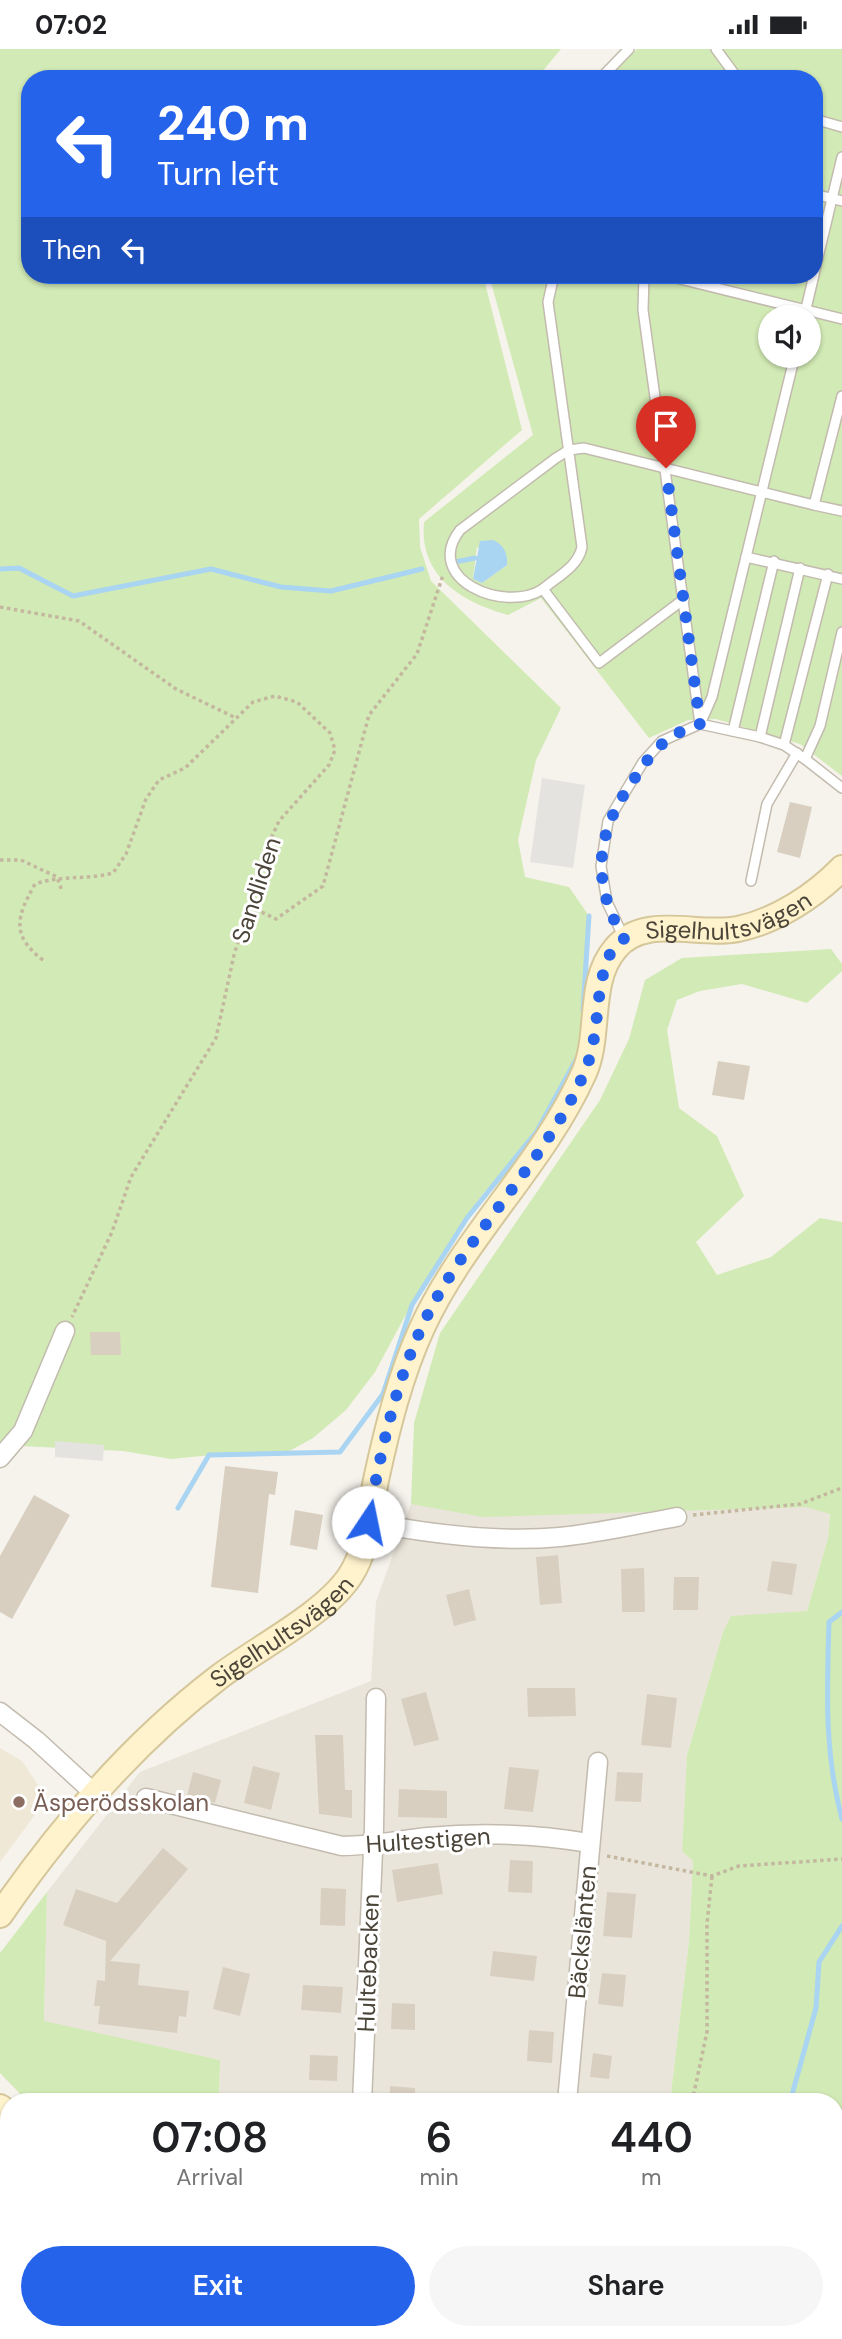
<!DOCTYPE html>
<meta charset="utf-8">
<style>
:root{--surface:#fff;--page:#f6f6f6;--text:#202124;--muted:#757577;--accent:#2563eb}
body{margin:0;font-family:"DM Sans",sans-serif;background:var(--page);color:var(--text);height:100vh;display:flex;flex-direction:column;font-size:26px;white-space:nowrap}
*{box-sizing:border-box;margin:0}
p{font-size:23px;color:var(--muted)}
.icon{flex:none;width:38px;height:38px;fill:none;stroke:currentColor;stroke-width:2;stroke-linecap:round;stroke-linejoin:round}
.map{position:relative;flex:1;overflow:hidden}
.side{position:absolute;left:0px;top:2044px;width:844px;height:247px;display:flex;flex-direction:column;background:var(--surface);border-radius:28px 28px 0 0;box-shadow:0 2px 5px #0004}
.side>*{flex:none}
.banner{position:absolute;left:21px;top:21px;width:802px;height:214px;border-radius:28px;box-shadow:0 2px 5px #0004;background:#2563eb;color:#fff;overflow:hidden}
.fabs{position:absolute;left:758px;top:256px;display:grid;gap:14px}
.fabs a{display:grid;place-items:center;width:63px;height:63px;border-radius:50%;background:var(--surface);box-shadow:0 2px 5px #0004;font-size:35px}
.pin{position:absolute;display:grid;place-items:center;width:60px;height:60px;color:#fff;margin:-72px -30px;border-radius:50% 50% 50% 0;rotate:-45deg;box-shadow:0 0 7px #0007}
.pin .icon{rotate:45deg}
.me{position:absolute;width:77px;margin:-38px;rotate:11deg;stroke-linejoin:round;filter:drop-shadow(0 0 5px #0008)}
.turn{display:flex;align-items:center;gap:24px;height:147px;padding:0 21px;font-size:32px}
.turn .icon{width:91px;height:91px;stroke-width:2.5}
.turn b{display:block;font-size:49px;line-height:60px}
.then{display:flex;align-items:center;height:66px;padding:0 21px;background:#0003;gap:14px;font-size:26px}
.eta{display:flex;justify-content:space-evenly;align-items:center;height:119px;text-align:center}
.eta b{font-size:42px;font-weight:600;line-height:49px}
.button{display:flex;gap:14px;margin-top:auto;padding:14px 21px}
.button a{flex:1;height:80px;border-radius:42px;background:var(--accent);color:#fff;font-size:28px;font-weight:600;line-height:80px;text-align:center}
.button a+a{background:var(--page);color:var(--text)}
.status{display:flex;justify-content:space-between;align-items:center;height:49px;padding:0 35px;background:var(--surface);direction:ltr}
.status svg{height:19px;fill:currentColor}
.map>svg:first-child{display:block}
</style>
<div class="status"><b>07:02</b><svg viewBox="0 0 49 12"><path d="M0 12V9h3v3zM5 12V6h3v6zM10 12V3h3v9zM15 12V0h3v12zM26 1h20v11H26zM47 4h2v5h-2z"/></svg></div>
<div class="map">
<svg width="842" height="2290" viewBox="0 0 842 2290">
<rect width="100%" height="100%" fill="#f6f3ec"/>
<g fill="#eae5da">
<path d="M826 1435 830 1460 828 1489 807 1562 723 1583 687 1706 682 1802 693 1812 689 1892 670 2053H219L220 2011 44 1973 47 1843 140 1723 371 1632 376 1553 411 1455 806 1458Z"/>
<path d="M842 2186V2290H444L433 2282H835V2189Z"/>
</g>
<path fill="#efe8d6" d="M0 1699 22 1712 40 1739 34 1767 0 1813Z"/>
<g fill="#d2eab5" fill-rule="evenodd">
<path d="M0 0H561L536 30H30V226H483L522 381 419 470 420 498 431 532 561 659 536 711 518 791 525 828 569 838 589 867 584 981 578 1017 553 1062 478 1151 404 1269 375 1323 346 1361 313 1389 284 1405 232 1404 171 1410 123 1402 0 1396Z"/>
<path d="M637 0H842V727L800 695 716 670 688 671 649 689 541 549 508 566C462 553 419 528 424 473L533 386 489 226H814V30H607ZM770 268H808V306H770ZM477 498 507 516 482 534 473 530Z"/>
<path d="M831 900 842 915V922L807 954 742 935 700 942 677 951 667 981 679 1059 717 1087 744 1147 696 1193 717 1226 771 1208 820 1169 842 1173V2228L835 2246V2053H670L689 1892 693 1812 682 1802 687 1706 723 1583 731 1567 807 1562 828 1489 830 1465 806 1458 483 1468 411 1455 414 1374 440 1284 600 1051 629 990 645 931 682 909Z"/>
<path d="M47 1843 44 1972 220 2011 219 2053H28L0 2024V1904Z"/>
<path d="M721 2282H764L762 2290Z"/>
</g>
<g fill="#e5e3e0">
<path d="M542 729 585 736 573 819 530 813Z"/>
<path d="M55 1392 104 1396 103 1412 55 1408Z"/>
</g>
<path fill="#a9d4f2" d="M493 491C503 495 508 504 507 516L482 534 473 530 480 492Z"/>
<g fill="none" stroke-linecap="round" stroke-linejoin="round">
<g stroke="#a9d4f2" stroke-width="5">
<path d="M455 513 475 509"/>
<path d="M0 520 19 519 73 547 211 520 281 538 331 542 422 520"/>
<path d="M583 961 589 867"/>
<path d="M178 1459 209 1406 340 1403 383 1345 412 1256 467 1169 537 1082 577 1009"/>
<path d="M842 1563 829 1573C827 1643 824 1702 842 1770"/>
<path d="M790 2053 816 1959 819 1913 842 1877"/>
</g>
</g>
<g fill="#d8cfc1">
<path d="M790 753 812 758 800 809 777 803Z"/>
<path d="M718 1012 750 1017 744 1051 712 1046Z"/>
<path d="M90 1283H120L121 1306H91Z"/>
<path d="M225 1417 278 1423 275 1446 269 1445 258 1544 211 1538Z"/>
<path d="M34 1446 70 1466 12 1570 0 1563V1507Z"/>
<path d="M295 1461 323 1466 317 1501 290 1496Z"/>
<path d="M558 1506 562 1554 540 1556 536 1508Z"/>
<path d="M772 1512 797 1515 792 1546 767 1542Z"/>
<path d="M644 1519 645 1563H622L621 1520Z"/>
<path d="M674 1528H699L698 1561H673Z"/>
<path d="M469 1540 476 1571 454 1577 446 1546Z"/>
<path d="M527 1639H575L576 1667 528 1668Z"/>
<path d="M426 1643 439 1691 414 1697 401 1650Z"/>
<path d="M647 1645 677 1649 671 1699 641 1696Z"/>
<path d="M315 1686H343L345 1741H352V1769L319 1765Z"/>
<path d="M253 1717 280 1724 271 1761 244 1754Z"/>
<path d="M509 1718 539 1721 533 1763 504 1760Z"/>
<path d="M193 1723 221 1731 215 1754 187 1747Z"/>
<path d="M617 1723 643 1724 641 1753 615 1752Z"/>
<path d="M399 1740 447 1742V1769L398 1768Z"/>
<path d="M163 1799 188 1820 110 1912 140 1915 138 1936 189 1942 186 1968 179 1967 177 1984 98 1975 100 1957H94L97 1931 105 1932 106 1892 63 1876 76 1840 117 1854Z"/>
<path d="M510 1811 533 1812 532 1844 508 1843Z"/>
<path d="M438 1814 443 1845 397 1853 392 1821Z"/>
<path d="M321 1839 346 1840 345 1877 320 1876Z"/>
<path d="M607 1843 636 1845 632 1889 603 1887Z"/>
<path d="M493 1902 537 1907 534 1932 490 1927Z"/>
<path d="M223 1918 250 1925 240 1967 213 1960Z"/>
<path d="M602 1924 626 1926 623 1958 598 1955Z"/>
<path d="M303 1936 343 1938 341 1964 301 1961Z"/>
<path d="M392 1954 415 1955V1981L391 1980Z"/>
<path d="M529 1981 554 1983 552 2014 527 2012Z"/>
<path d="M593 2004 612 2007 609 2030 590 2028Z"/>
<path d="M310 2006 338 2007 337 2032 309 2031Z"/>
<path d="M390 2037 415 2039V2053H390Z"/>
</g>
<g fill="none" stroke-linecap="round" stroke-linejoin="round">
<defs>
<g id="lane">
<path d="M716 0 738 30"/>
<path d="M600 30 629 0"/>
<path d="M814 70 842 78"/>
<path d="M814 145 842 152"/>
<path d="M814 225 842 108"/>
<path d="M644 226 643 261 700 675"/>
<path d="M664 226 842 270"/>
<path d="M804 268 814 226"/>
<path d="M842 347 814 456 842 462"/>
<path d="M746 508 842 530"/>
<path d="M543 540C558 527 578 518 582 498L548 253 554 226"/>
<path d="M684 550 599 614 543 540C504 565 422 530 460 481L556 409 569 401 584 399 814 456"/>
<path d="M701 673 712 648 795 306"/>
<path d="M733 682 774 512"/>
<path d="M760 688 800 519"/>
<path d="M784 696 828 525"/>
<path d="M805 710 842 739"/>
<path d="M751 832 767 755 797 704"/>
<path d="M624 889 607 853 601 817 608 772 643 713 662 692 700 675 760 688 784 696 805 710 820 677 842 583"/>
</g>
<g id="street">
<path d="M0 1409 23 1382 65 1282"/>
<path d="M368 1473C430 1485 497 1494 560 1488 600 1484 638 1475 677 1468"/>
<path d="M0 1663 36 1691 95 1745"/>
<path d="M146 1749 342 1797C372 1797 399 1791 428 1788 482 1783 536 1785 589 1794"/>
<path d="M362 2053 374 1779 376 1649"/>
<path d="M567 2053 598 1713"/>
<path d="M546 2290 547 2282"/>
</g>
<g id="secondary">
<path id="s1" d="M0 1866C60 1779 135 1692 219 1628 257 1599 324 1566 350 1527 368 1500 370 1462 376 1431 387 1380 400 1327 422 1279 464 1187 542 1117 584 1024 601 986 587 933 615 900 644 864 698 888 738 880 776 872 815 847 842 819"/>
<path d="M0 2058 9 2065"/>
<path d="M408 2282 419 2290"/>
</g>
</defs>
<use href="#lane" stroke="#c2bbae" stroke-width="12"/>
<use href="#street" stroke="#c2bbae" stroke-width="21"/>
<use href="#secondary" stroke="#d6c79b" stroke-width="28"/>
<g stroke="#c4b79f" stroke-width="3.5" stroke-dasharray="3.5 3.5" stroke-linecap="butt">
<path d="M0 558 79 572 176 640 234 668"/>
<path d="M0 811H21L57 828 62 842"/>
<path d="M249 857 276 870 323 837 369 666 417 605 443 526"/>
<path d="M43 911C10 886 17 867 35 835 61 826 86 831 113 824L126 805 146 750 159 731 185 719 253 653 275 647 297 653 330 684 335 701 329 716 279 772 268 796 234 906 216 989 131 1128 112 1183 72 1268"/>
<path d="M693 1466 800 1455 842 1439"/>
<path d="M607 1807 712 1827 739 1817 842 1810"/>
<path d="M692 2053 707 1983V1875L712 1827"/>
<path d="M0 2279 18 2290"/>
<path d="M672 2282V2290"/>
<path d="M708 2282 722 2290"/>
</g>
<use href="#lane" stroke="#fff" stroke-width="9"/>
<use href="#street" stroke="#fff" stroke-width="18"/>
<use href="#secondary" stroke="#fff3cd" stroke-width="24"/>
</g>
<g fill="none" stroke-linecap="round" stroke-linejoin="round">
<path stroke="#2563eb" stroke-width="12" stroke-dasharray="0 21.6" d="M368 1473C382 1396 399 1313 439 1245 483 1169 550 1104 585 1022 599 989 595 952 605 918L610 905 624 890C591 833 595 786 632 733 654 701 662 688 700 675L666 419"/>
</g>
<circle fill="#8d6e63" stroke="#fff" stroke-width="2.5" cx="19" cy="1753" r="7"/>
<g text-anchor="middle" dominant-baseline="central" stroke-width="6" stroke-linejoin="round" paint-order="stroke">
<g font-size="24" fill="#4b4439" stroke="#fff">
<text transform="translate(256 841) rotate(-72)">Sandliden</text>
<text stroke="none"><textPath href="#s1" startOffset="1304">Sigelhultsvägen</textPath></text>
<text stroke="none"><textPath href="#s1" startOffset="402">Sigelhultsvägen</textPath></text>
<text transform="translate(428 1791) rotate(-4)">Hultestigen</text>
<text transform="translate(582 1883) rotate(-85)">Bäckslänten</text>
<text transform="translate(368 1914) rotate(-88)">Hultebacken</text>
</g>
<g font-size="24" fill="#785e54" stroke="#fff" text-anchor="start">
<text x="33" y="1753">Äsperödsskolan</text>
</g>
</g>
</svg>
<div class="fabs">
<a><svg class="icon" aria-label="sound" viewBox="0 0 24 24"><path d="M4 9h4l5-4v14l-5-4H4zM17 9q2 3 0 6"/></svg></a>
</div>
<div class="pin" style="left:666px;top:419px;background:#d93025"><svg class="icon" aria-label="arrive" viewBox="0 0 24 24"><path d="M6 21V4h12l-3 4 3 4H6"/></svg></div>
<svg class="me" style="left:368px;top:1473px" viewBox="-20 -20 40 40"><circle r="19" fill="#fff"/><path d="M0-13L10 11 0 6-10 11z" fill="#2563eb"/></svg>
<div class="banner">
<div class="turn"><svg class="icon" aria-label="left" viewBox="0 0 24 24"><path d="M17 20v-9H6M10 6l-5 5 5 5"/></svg><div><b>240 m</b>Turn left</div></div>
<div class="then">Then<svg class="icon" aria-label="left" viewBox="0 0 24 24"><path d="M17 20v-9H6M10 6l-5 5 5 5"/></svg></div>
</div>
<section class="side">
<div class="eta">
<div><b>07:08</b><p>Arrival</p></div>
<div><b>6</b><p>min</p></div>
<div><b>440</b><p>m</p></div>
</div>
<div class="button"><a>Exit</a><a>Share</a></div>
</section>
</div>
